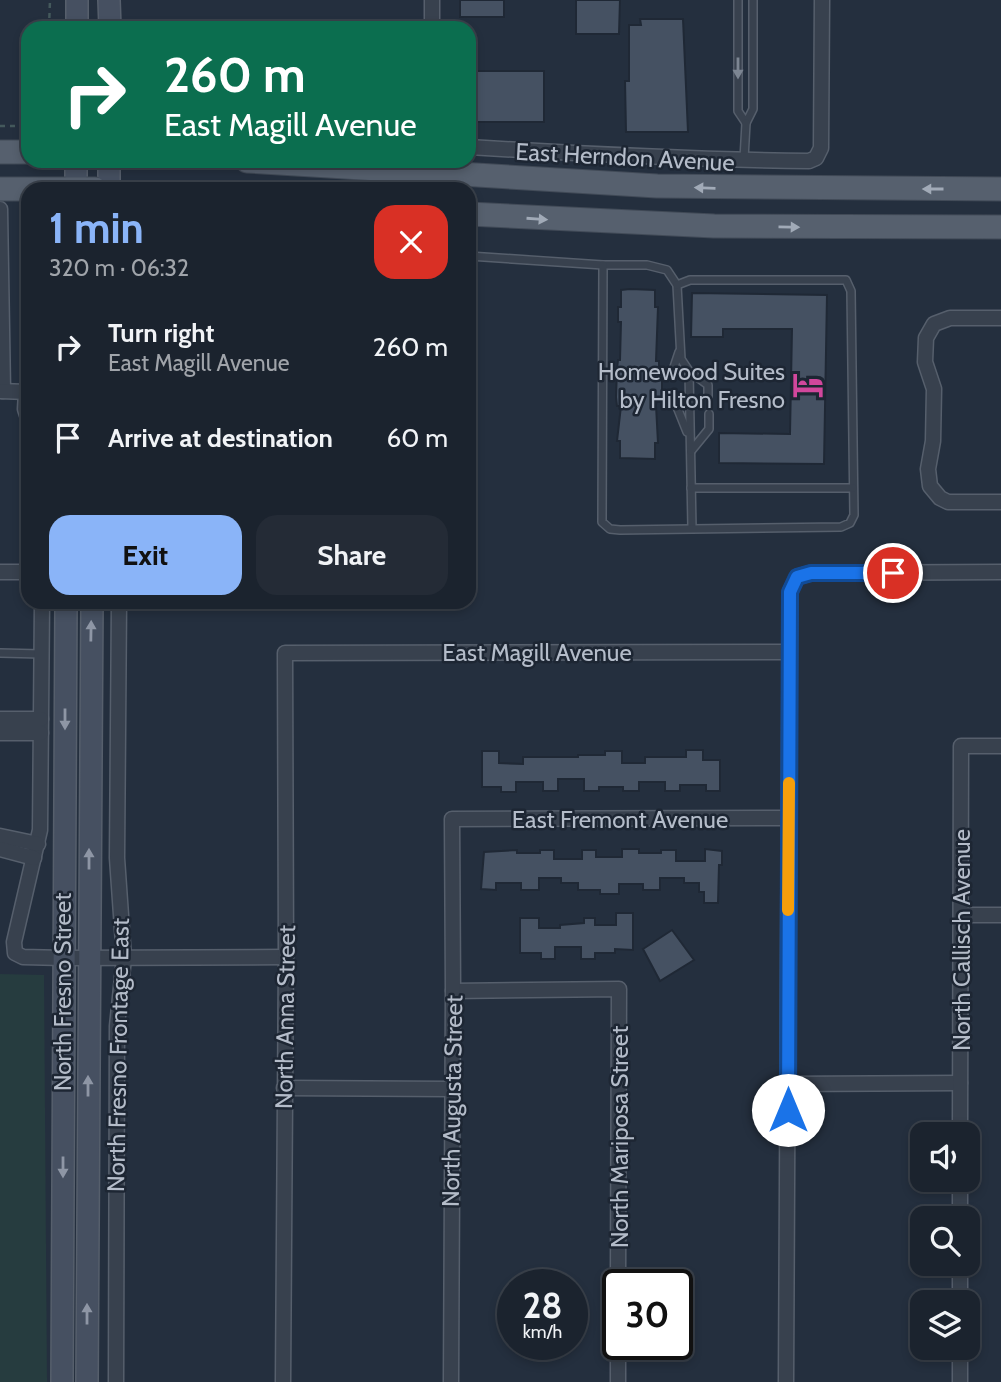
<!DOCTYPE html>
<meta charset="utf-8">
<style>
:root{--surface:#1b232e;--page:#242b36;--text:#f1f3f6;--muted:#a0a4aa;--line:#39404a;--accent:#8ab4f8}
body{margin:0;font-family:Cabin,sans-serif;background:var(--page);color:var(--text);height:100vh;display:flex;flex-direction:column;font-size:26px;white-space:nowrap}
*{box-sizing:border-box;margin:0}
p{font-size:23px;color:var(--muted)}
.icon{flex:none;width:38px;height:38px;fill:none;stroke:currentColor;stroke-width:2;stroke-linecap:round;stroke-linejoin:round}
.map{position:relative;flex:1;overflow:hidden}
.sheet{position:absolute;left:21px;top:182px;width:455px;height:427px;display:flex;flex-direction:column;background:var(--surface);border-radius:21px;box-shadow:0 4px 10px #0003,0 0 0 2px var(--line)}
.sheet>*{flex:none}
.hud{position:absolute;left:21px;top:21px;width:455px;height:147px;border-radius:21px;box-shadow:0 4px 10px #0003,0 0 0 2px var(--line);background:#0b6e4f;color:#fff;overflow:hidden}
.buttons{position:absolute;left:910px;top:1122px;display:grid;gap:14px}
.buttons a{display:grid;place-items:center;width:70px;height:70px;border-radius:14px;background:var(--surface);box-shadow:0 4px 10px #0003,0 0 0 2px var(--line);font-size:35px}
.speed{position:absolute;left:497px;top:1269px;display:flex;gap:14px;font-size:35px;font-weight:700;text-align:center}
.speed>*{display:grid;place-content:center;width:91px;height:91px;border-radius:50%;background:var(--surface);box-shadow:0 4px 10px #0003,0 0 0 2px var(--line);line-height:1}
.speed small{font-size:18px;font-weight:400}
.speed .limit{border:4px solid #111;border-radius:10px;background:#fff;color:#111}
.pin{position:absolute;display:grid;place-items:center;width:60px;height:60px;color:#fff;margin:-30px;border:4px solid #fff;border-radius:50%;box-shadow:0 2px 7px #0007}
.me{position:absolute;width:77px;margin:-38px;rotate:0deg;stroke-linejoin:round;filter:drop-shadow(0 0 5px #0008)}
.turn{display:flex;align-items:center;gap:24px;height:147px;padding:0 28px;font-size:32px}
.turn .icon{width:91px;height:91px;stroke-width:2.5}
.turn b{display:block;font-size:49px;line-height:60px}
.round{display:grid;place-items:center;flex:none;width:74px;height:74px;border-radius:21px;background:var(--page)}
.summary{display:flex;align-items:center;justify-content:space-between;height:119px;padding:0 28px}
h1{font-size:42px;font-weight:700;line-height:52px;color:var(--accent)}
.cta{display:flex;gap:14px;margin-top:auto;padding:14px 28px}
.cta a{flex:1;height:80px;border-radius:21px;background:var(--accent);color:#111;font-size:28px;font-weight:700;line-height:80px;text-align:center}
.cta a+a{background:var(--page);color:var(--text)}
ul{padding:0;list-style:none}
li{display:flex;align-items:center;gap:21px;height:91px;padding:0 28px}
li div{flex:1}
li b{display:block;font-size:26px}
li em{font-style:normal}
.map>svg:first-child{display:block}
</style>
<div class="map">
<svg width="1001" height="1382" viewBox="0 0 1001 1382">
<rect width="100%" height="100%" fill="#242f3e"/>
<path fill="#263c3f" d="M0 974 44 975 47 1382H0Z"/>
<g fill="#455162" stroke="#1f2835" stroke-width="2">
<rect x="460" y="0" width="44" height="17"/>
<path d="M576 0H620L619 34H576Z"/>
<path d="M640 19H683L688 132H626L625 81H629V25H641Z"/>
<rect x="469" y="71" width="75" height="51"/>
<path d="M630 289 655 290V307H658L656 361H659V369H662V398H658L656 405 658 443H655V459L620 458V441H617L621 406H617L616 397 617 369 618 360H620L621 322H618V307H621V290Z"/>
<path d="M692 293 827 295 824 464 719 463V433L790 434 792 329H723V337H691Z"/>
<path d="M686 750H703V760H720V791H706V785H680V791H665V782H639V791H623V787H599V791H584V779H558V791H543V782H516V792H501V787H482V751H499V763L523 764V757H578V755H605V751H622V763H645V757H686Z"/>
<path d="M622 849H639V853H661V850H676V861H705V849L722 851V865H719L718 903H704V892H699V883H684V878H660V890H643V884H619V894H600V890H578V883H561V878H539V890H521V883H496V890L481 889 484 852 517 850V853H540V850H554V859H582V850H596V857H622Z"/>
<path d="M616 913H633V950L615 949V953H595V959H581V947H555V959H541V953H520V918H539V928H560V925L584 923V918H595V925H616Z"/>
<path d="M672 930 694 960 660 981 643 949Z"/>
</g>
<g fill="none" stroke-linecap="round" stroke-linejoin="round">
<defs>
<g id="lane">
<path d="M738 0V111L746 123 753 109V0"/>
<path d="M744 159 746 123"/>
<path d="M469 256 603 265H647L667 270 677 285 681 359 689 371 692 528"/>
<path d="M603 265 602 522 610 529 620 530 841 527 850 523 854 515 851 291 846 280H690L677 285"/>
<path d="M673 370 679 352"/>
<path d="M689 371 708 385V396"/>
<path d="M673 397 687 432"/>
<path d="M691 451 709 429V414"/>
<path d="M691 488H853"/>
<path d="M0 653 41 654"/>
</g>
<g id="street">
<path d="M432 28V0"/>
<path d="M469 147C582 154 695 160 809 161L816 158 821 148 822 0"/>
<path d="M0 209 3 391"/>
<path d="M1001 318H950L934 324 926 338 925 362 934 389 933 441 928 469 930 486 940 498 948 502H1001"/>
<path d="M0 391 28 392"/>
<path d="M26 392 25 409 28 418"/>
<path d="M0 572H28"/>
<path d="M42 602 40 830 14 942 15 953 23 957 64 958 286 957"/>
<path d="M0 719H41"/>
<path d="M0 733H41"/>
<path d="M0 836 38 844"/>
<path d="M0 849 34 858"/>
<path d="M961 915H1001"/>
<path d="M453 991 619 989 618 1284"/>
<path d="M788 1084 960 1083"/>
<path d="M284 1088 451 1089"/>
<path d="M960 1134 961 746H1001"/>
<path d="M960 1218V1180"/>
<path d="M960 1302V1264"/>
<path d="M116 1382 117 1026 124 958 117 858 119 602"/>
<path d="M283 1382 286 957 285 653 789 652"/>
<path d="M451 1382 453 991 452 819 788 818"/>
<path d="M618 1382V1344"/>
<path d="M786 1382 790 592 797 577 811 573 1001 572"/>
<path d="M960 1382V1348"/>
</g>
<g id="secondary">
<path d="M109 0 110 28"/>
<path d="M77 28V0"/>
<path d="M109 161V189"/>
<path d="M76 189V161"/>
<path d="M62 1382 66 602"/>
<path d="M87 1382 92 602"/>
</g>
<g id="primary">
<path d="M0 152H28"/>
<path d="M247 161 657 186 1001 189"/>
<path d="M0 189H95"/>
<path d="M469 214 714 226 1001 227"/>
</g>
</defs>
<use href="#lane" stroke="#565f6c" stroke-width="10"/>
<use href="#street" stroke="#565f6c" stroke-width="17"/>
<use href="#secondary" stroke="#565f6c" stroke-width="24"/>
<use href="#primary" stroke="#414a57" stroke-width="25"/>
<g stroke="#44595c" stroke-width="2.5" stroke-dasharray="5 5" stroke-linecap="butt">
<path d="M49 28 50 0"/>
<path d="M0 126H28"/>
</g>
<use href="#lane" stroke="#38414e" stroke-width="7"/>
<use href="#street" stroke="#38414e" stroke-width="14"/>
<use href="#secondary" stroke="#465061" stroke-width="21"/>
<use href="#primary" stroke="#56606e" stroke-width="23"/>
</g>
<defs><path id="oneway-solid" d="M-6-.8H1V-3.2L6.5 0L1 3.2V.8H-6Z" transform="scale(1.75)"/></defs>
<use fill="#7c8592" href="#oneway-solid" transform="translate(738 68) rotate(90)"/>
<g fill="#a1aab7">
<use href="#oneway-solid" transform="translate(705 188) rotate(-178)"/>
<use href="#oneway-solid" transform="translate(933 189) rotate(180)"/>
<use href="#oneway-solid" transform="translate(537 219) rotate(4)"/>
<use href="#oneway-solid" transform="translate(789 227) rotate(1)"/>
</g>
<g fill="#8e96a5">
<use href="#oneway-solid" transform="translate(91 631) rotate(-89)"/>
<use href="#oneway-solid" transform="translate(65 719) rotate(90)"/>
<use href="#oneway-solid" transform="translate(89 859) rotate(-90)"/>
<use href="#oneway-solid" transform="translate(88 1086) rotate(-90)"/>
<use href="#oneway-solid" transform="translate(63 1167) rotate(90)"/>
<use href="#oneway-solid" transform="translate(87 1314) rotate(-90)"/>
</g>
<g fill="none" stroke-linecap="round" stroke-linejoin="round">
<defs>
<path id="route" d="M788 1110 790 592 797 577 811 573H893"/>
</defs>
<use href="#route" stroke="#114b97" stroke-width="18"/>
<use href="#route" stroke="#1a73e8" stroke-width="12"/>
<path stroke="#f59e0b" stroke-width="12" d="M788 910 789 783"/>
</g>
<defs>
<symbol id="hotel-bare" viewBox="-9 -9 18 18"><path d="M-6-4.5h1.5V1H6V5H4.5V3h-9V5H-6ZM-4 0a1.8 1.8 0 1 1 3.6 0ZM.5 0V-2.5h3Q6-2.5 6 0Z" fill="#d1479c" stroke="#1d2633" stroke-width="2.5" paint-order="stroke"/></symbol>
</defs>
<g fill-rule="evenodd">
<use href="#hotel-bare" x="786" y="363" width="44" height="44"/>
</g>
<g text-anchor="middle" dominant-baseline="central" stroke-width="5" stroke-linejoin="round" paint-order="stroke">
<g font-size="24" fill="#b4bcc9" stroke="#1d2633">
<text transform="translate(625 157) rotate(3)">East Herndon Avenue</text>
<text x="537" y="652">East Magill Avenue</text>
<text x="620" y="819">East Fremont Avenue</text>
<text transform="translate(961 940) rotate(-90)">North Callisch Avenue</text>
<text transform="translate(62 992) rotate(-90)">North Fresno Street</text>
<text transform="translate(285 1017) rotate(-89)">North Anna Street</text>
<text transform="translate(118 1055) rotate(-89)">North Fresno Frontage East</text>
<text transform="translate(452 1101) rotate(-89)">North Augusta Street</text>
<text transform="translate(619 1137) rotate(-90)">North Mariposa Street</text>
</g>
<g font-size="24" fill="#b4bcc9" stroke="#1d2633" text-anchor="end">
<text x="785" y="371">Homewood Suites<tspan x="785" dy="28">by Hilton Fresno</tspan></text>
</g>
</g>
</svg>
<div class="buttons">
<a><svg class="icon" aria-label="sound" viewBox="0 0 24 24"><path d="M4 9h4l5-4v14l-5-4H4zM17 9q2 3 0 6"/></svg></a>
<a><svg class="icon" aria-label="search" viewBox="0 0 24 24"><circle cx="10" cy="10" r="6"/><path d="M15 15l6 6"/></svg></a>
<a><svg class="icon" aria-label="layers" viewBox="0 0 24 24"><path d="M12 4l9 5-9 5-9-5zM3 14l9 5 9-5"/></svg></a>
</div>
<div class="speed"><div>28<small>km/h</small></div><div class="limit">30</div></div>
<div class="pin" style="left:893px;top:573px;background:#d93025"><svg class="icon" aria-label="arrive" viewBox="0 0 24 24"><path d="M6 21V4h12l-3 4 3 4H6"/></svg></div>
<svg class="me" style="left:788px;top:1110px" viewBox="-20 -20 40 40"><circle r="19" fill="#fff"/><path d="M0-13L10 11 0 6-10 11z" fill="#1a73e8"/></svg>
<div class="hud">
<div class="turn"><svg class="icon" aria-label="right" viewBox="0 0 24 24"><path d="M7 20v-9h11M14 6l5 5-5 5"/></svg><div><b>260 m</b>East Magill Avenue</div></div>
</div>
<section class="sheet">
<div class="summary"><div><h1>1 min</h1><p>320 m · 06:32</p></div><a class="round" style="background:#d93025;color:#fff"><svg class="icon" aria-label="close" viewBox="0 0 24 24"><path d="M6 6l12 12M18 6L6 18"/></svg></a></div>
<ul>
<li><svg class="icon" aria-label="right" viewBox="0 0 24 24"><path d="M7 20v-9h11M14 6l5 5-5 5"/></svg><div><b>Turn right</b><p>East Magill Avenue</p></div><em>260 m</em></li>
<li><svg class="icon" aria-label="arrive" viewBox="0 0 24 24"><path d="M6 21V4h12l-3 4 3 4H6"/></svg><div><b>Arrive at destination</b></div><em>60 m</em></li>
</ul>
<div class="cta"><a>Exit</a><a>Share</a></div>
</section>
</div>
